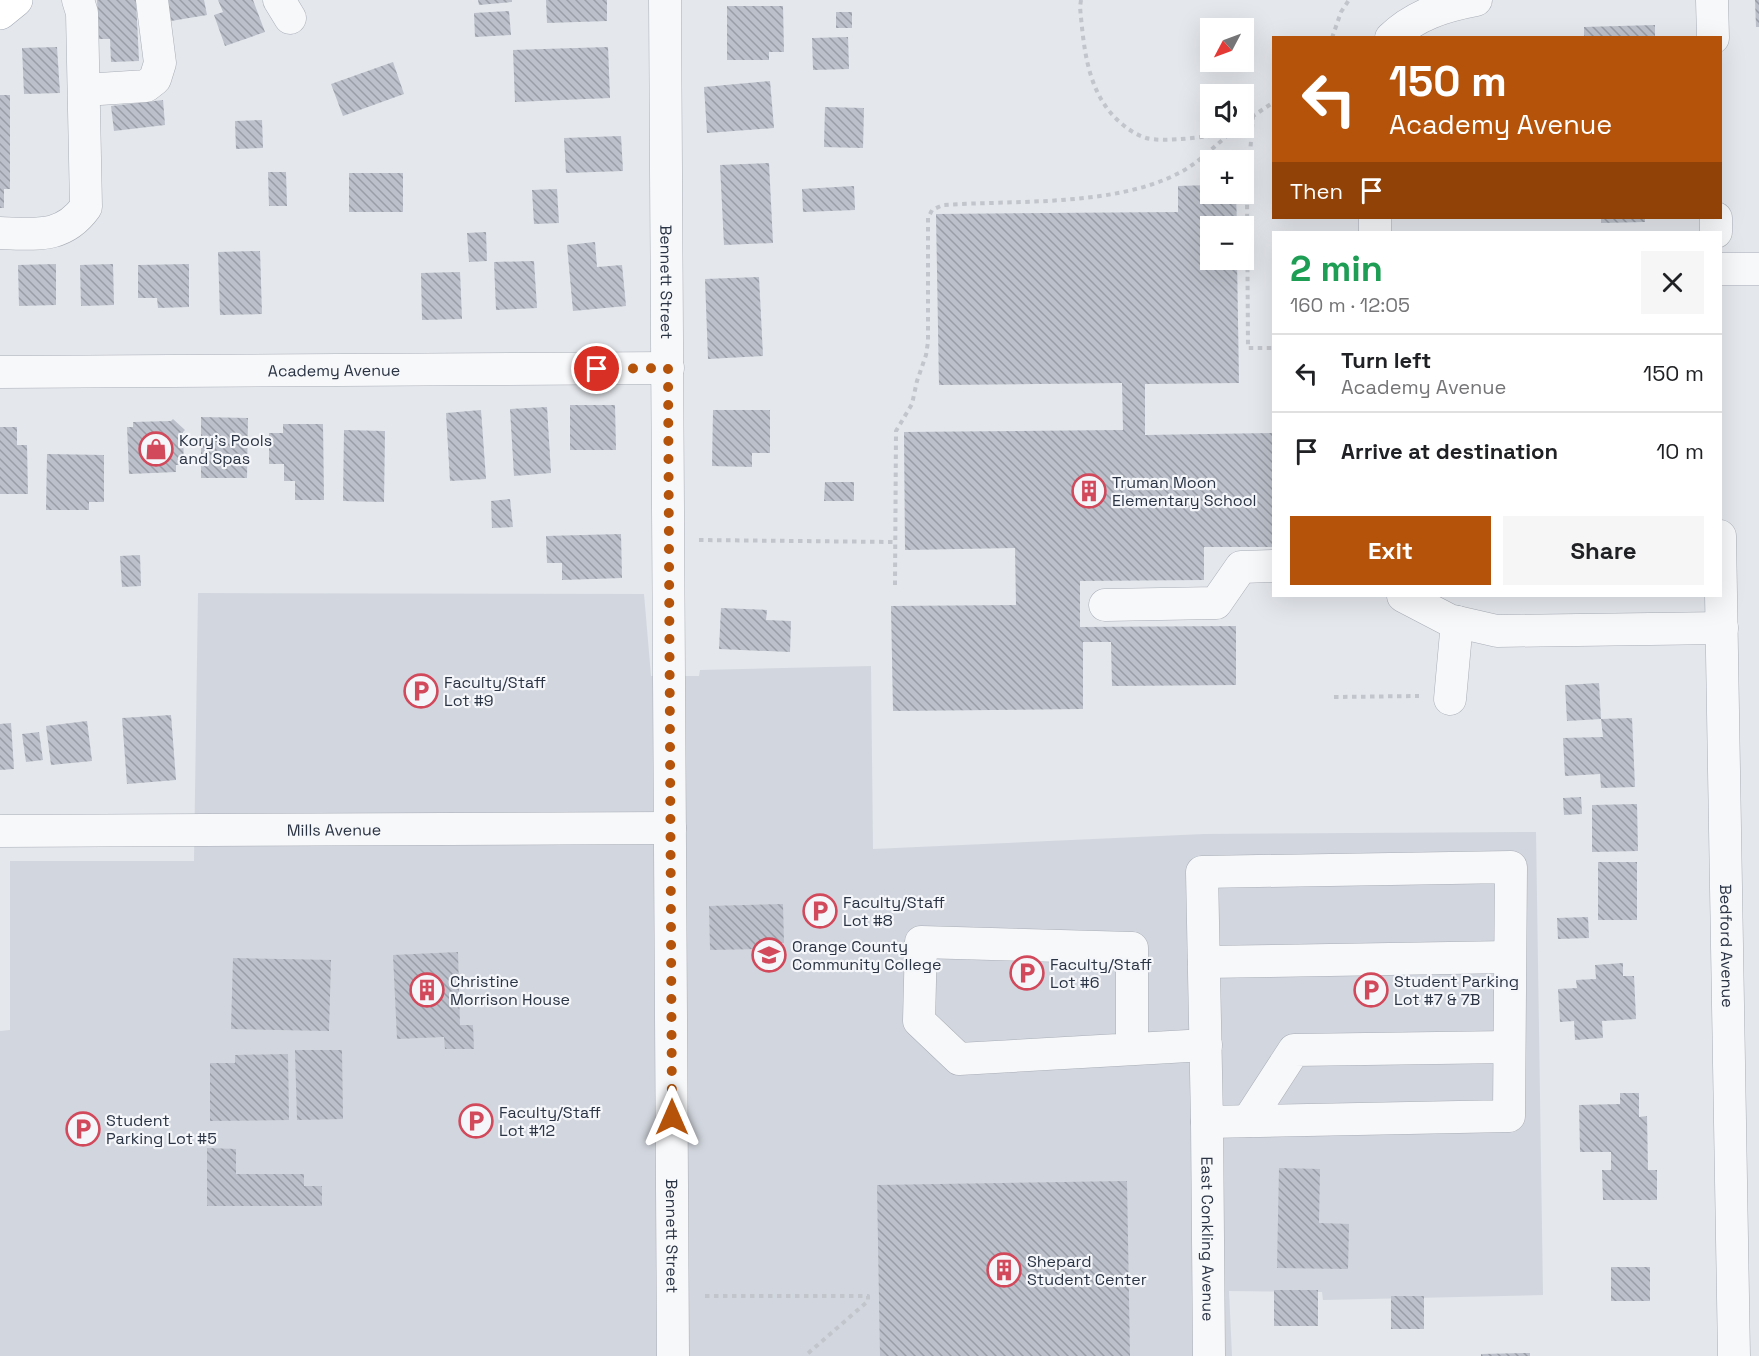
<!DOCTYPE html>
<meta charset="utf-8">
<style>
:root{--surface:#fff;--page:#f6f6f6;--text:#202124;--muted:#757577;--line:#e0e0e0;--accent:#b45309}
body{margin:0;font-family:"Space Grotesk",sans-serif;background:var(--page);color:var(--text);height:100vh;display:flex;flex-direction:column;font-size:22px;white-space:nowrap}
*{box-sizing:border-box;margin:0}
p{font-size:20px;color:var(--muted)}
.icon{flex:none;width:33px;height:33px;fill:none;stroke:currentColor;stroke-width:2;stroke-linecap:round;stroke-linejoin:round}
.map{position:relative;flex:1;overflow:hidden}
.side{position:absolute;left:1272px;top:231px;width:450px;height:366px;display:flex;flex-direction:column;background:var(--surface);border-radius:0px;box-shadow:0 6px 24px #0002}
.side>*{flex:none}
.hud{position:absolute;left:1272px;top:36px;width:450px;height:183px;border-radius:0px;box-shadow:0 6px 24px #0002;background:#b45309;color:#fff;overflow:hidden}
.needle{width:39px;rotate:229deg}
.tools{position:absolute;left:1200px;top:18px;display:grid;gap:12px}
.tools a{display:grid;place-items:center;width:54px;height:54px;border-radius:0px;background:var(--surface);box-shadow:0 6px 24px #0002;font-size:30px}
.pin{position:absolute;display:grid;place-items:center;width:51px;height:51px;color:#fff;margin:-26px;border:3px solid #fff;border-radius:50%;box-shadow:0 2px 6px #0007}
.me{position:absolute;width:66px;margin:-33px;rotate:0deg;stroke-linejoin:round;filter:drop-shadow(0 0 4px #0008)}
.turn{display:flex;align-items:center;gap:21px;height:126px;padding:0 18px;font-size:27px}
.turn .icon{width:78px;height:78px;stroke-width:2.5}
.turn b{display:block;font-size:42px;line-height:51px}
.then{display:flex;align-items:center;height:57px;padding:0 18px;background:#0003;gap:12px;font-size:22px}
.round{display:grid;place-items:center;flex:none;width:63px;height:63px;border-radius:0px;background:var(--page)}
.head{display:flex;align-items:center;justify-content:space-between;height:102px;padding:0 18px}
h1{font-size:36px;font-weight:700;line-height:45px;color:#1e9e55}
.primary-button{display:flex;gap:12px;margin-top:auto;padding:12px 18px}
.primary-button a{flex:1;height:69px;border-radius:0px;background:var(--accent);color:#fff;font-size:24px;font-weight:700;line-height:69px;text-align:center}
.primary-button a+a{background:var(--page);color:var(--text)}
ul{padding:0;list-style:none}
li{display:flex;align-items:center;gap:18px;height:78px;padding:0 18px;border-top:2px solid var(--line)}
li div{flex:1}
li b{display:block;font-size:22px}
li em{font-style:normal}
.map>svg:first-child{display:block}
</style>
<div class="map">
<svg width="1759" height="1356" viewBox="0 0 1759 1356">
<defs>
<pattern id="building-back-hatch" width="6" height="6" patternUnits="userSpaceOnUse" patternTransform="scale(1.5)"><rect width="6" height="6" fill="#bbc0ca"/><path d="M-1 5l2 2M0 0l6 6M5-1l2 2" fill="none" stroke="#989da6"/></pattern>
</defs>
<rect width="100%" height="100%" fill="#e4e7ec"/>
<path fill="#d2d6de" d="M198 593 644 594 651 676H699L700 670 871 666 873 849 1204 834 1536 832 1543 1295 1323 1300 1322 1292 1229 1291 1232 1356H0V1031L10 1030V861H194Z"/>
<g fill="url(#building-back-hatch)">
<path d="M97 0H136L139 61 111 62 110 39H99Z"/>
<path d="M161 0H204L207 15 165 22Z"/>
<path d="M218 0H253L265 32 225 46 214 15 223 12Z"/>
<path d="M478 0H512V2L479 5Z"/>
<path d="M546 0H607V21L547 23Z"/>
<path d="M1755 0H1759V27H1756Z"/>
<path d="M727 6H783L784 52H769V60H727Z"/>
<path d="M509 11 511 35 475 37 474 13Z"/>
<rect x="836" y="12" width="16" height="16"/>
<path d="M1655 25V38H1584V27Z"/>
<path d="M848 37 849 69 813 70 812 38Z"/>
<path d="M57 47 60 93 24 94 22 48Z"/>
<path d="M608 47 610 98 515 102 513 50Z"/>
<path d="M393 62 404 94 343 116 331 84Z"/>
<path d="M770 81 774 128 707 133 704 87Z"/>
<path d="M0 95H10V189H4V208H0Z"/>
<path d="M163 100 165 125 114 131 111 106Z"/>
<path d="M825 107 864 108 863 148 824 147Z"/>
<path d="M262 120 263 148 236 149 235 121Z"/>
<path d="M621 136 623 171 566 173 564 138Z"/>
<path d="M769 163 773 243 724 245 720 165Z"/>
<path d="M268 172H286L287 206H269Z"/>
<rect x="349" y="173" width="54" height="39"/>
<path d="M1210 185V194H1236L1237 226H1210V260H1237L1239 383 1145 384V435L1274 433V547H1204V580L1080 581V627L1236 626V685L1112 686 1111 642H1083V709L893 711 891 606 1016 605 1015 548 905 550 904 432 1123 430 1122 383 939 385 936 214 1178 212V186Z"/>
<path d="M854 186 855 210 803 212 802 189Z"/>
<path d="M557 189 559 223 534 224 532 190Z"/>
<path d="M1601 218H1645V222L1601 223Z"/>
<path d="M486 232 487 261 469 262 467 233Z"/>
<path d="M595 242 597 267 622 265 626 306 573 311 567 245Z"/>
<path d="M260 251 262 314 220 315 218 252Z"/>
<path d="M534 261 537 308 496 310 494 262Z"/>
<path d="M56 264V305L19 306 18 265Z"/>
<path d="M113 264 114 305 81 306 80 265Z"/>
<path d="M189 264V307L158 308 157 298H138V265Z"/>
<path d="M460 272 462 319 422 320 421 273Z"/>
<path d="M759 277 763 356 708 359 705 279Z"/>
<path d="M570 405H615L616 450H570Z"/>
<path d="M547 407 551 473 514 476 510 409Z"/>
<path d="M481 410 486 479 450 481 446 413Z"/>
<path d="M713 410H770V453H752V467L712 466Z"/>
<path d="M201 417 248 418 247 478H201Z"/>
<path d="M173 419 185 430 183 432 184 465H176V472L129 474 127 427H133V422L171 421Z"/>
<path d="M283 424H323L324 500H295V481H284V464H269V433H283Z"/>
<path d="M0 427H17V445H27L28 494H0Z"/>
<path d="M344 430 385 431 384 502 343 501Z"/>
<path d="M47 454 104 455V502H89V510H46Z"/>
<path d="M825 482H854V501H824Z"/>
<path d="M510 499 513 527 492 528 491 501Z"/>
<path d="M621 534 622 578 562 580V563H547L546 536Z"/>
<path d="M140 555 141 586 122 587 120 556Z"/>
<path d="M721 608 767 610 766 620 791 621 790 652 719 649Z"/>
<path d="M1599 683 1601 719 1567 721 1565 685Z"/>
<path d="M171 715 176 780 127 784 122 718Z"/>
<path d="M1632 718 1635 787 1601 788 1600 774 1565 776 1563 738 1603 737 1601 719Z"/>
<path d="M87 721 92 761 51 765 46 726Z"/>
<path d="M11 723 14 769 0 770V724Z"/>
<path d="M39 732 43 760 26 762 22 734Z"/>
<path d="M1581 797 1582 814 1564 815 1563 798Z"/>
<path d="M1637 804 1638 851 1592 852V805Z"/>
<rect x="1598" y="862" width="39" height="58"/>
<path d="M783 904 784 943H760V949L710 950 709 906Z"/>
<path d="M1588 917 1589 938 1558 939 1557 918Z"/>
<path d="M458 952 460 1025H473L474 1049H445L444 1037 397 1039 393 955Z"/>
<path d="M233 958 331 960 329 1031 231 1029Z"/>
<path d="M1623 963V976H1634L1636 1019 1602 1021 1603 1038 1575 1040 1574 1021 1560 1022 1558 989 1577 988 1576 980 1596 979 1595 965Z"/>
<path d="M295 1050H342L343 1119 297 1120Z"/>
<path d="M288 1054 289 1120 210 1121V1063H235V1055Z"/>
<path d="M1620 1093H1639V1117L1647 1116 1648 1170H1657V1200H1603L1602 1170H1611V1152H1580L1579 1105 1620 1104Z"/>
<path d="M207 1148 236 1149V1174H304V1186H322V1206H207Z"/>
<path d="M1279 1168 1320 1169 1319 1223 1349 1224 1348 1269 1277 1268Z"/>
<path d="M1127 1181 1130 1356H880L877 1185Z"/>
<rect x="1611" y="1267" width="39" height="34"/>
<rect x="1274" y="1290" width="44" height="36"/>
<rect x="1391" y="1296" width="33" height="33"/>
<path d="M1530 1353V1356H1481V1354Z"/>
</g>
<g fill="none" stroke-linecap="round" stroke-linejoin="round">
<defs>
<g id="minor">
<path d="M279 0 290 18"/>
<path id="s1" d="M665 0 673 1356"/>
<path d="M1712 0 1713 38"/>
<path d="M1391 38C1415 15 1444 6 1476 0"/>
<path d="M84 90 146 86 155 79 160 63 152 0"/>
<path d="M1375 218V232"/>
<path d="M1716 218V232"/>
<path d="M0 233C36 234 63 239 86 207L82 13 78 0"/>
<path d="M1720 269H1759"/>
<path id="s2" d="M0 372 668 368"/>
<path id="s3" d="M1720 536 1734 1356"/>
<path d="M1403 596 1449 620 1497 631 1722 628"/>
<path d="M1105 605 1216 603 1241 567 1274 566"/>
<path d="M1450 699 1457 622"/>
<path id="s4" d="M0 831 670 828"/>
<path d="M1511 867 1509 1116 1207 1122 1202 872Z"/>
<path d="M1204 962 1509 957"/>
<path d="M1132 1049V948L921 942 919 1021 959 1059 1206 1045"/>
<path d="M1248 1121 1294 1050 1509 1047"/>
<path id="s5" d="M1207 1122 1209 1356"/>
</g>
<path id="major" d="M0 13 16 0"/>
</defs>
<use href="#minor" stroke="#a9aeb7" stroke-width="33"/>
<use href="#major" stroke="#a3abb8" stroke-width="34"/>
<g stroke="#c2c5cb" stroke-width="4" stroke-dasharray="4.5 4.5" stroke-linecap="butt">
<path d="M1081 0 1080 7C1084 49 1087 95 1122 124 1129 130 1137 135 1146 138 1165 143 1207 136 1228 134"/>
<path d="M1332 38 1341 12 1349 0"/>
<path d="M1253 115 1247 193 1248 348H1274"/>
<path d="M1244 122 1274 102"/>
<path d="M699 540 895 542"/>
<path d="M895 585 896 431 912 404 917 381 926 355 928 342V218L932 210 943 205C1015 200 1114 207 1179 173 1199 163 1219 142 1236 128"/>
<path d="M1334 697 1419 696"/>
<path d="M705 1296H868V1301L805 1356"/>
</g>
<use href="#minor" stroke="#f7f8fa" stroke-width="32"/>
<use href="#major" stroke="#fff" stroke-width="33"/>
</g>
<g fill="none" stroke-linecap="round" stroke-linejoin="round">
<path stroke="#b45309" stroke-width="10" stroke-dasharray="0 18" d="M597 369 668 368 672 1117"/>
</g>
<defs>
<symbol id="shop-ring" viewBox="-11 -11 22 22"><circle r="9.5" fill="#f4f6f9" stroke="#d1495b" stroke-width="1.5"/><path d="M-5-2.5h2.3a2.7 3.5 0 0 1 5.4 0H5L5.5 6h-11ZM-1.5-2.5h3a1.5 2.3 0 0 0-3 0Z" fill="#d1495b"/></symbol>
<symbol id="building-ring" viewBox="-11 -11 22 22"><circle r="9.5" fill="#f4f6f9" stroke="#d1495b" stroke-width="1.5"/><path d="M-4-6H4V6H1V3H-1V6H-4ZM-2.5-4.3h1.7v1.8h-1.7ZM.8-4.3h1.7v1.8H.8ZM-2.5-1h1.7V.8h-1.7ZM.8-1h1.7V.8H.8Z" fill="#d1495b"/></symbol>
<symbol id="parking-ring" viewBox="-11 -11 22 22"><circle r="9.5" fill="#f4f6f9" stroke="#d1495b" stroke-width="1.5"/><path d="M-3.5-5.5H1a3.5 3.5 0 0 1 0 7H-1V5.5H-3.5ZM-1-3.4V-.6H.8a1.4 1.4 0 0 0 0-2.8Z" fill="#d1495b"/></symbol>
<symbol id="university-ring" viewBox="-11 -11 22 22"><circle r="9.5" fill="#f4f6f9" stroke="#d1495b" stroke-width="1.5"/><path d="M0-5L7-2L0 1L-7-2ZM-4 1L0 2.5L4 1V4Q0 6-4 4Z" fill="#d1495b"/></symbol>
</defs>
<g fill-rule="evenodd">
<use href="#shop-ring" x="137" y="430" width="38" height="38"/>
<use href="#building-ring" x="1070" y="472" width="38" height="38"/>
<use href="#parking-ring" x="402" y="672" width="38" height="38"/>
<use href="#parking-ring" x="801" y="892" width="38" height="38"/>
<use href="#university-ring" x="750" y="936" width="38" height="38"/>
<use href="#parking-ring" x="1008" y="954" width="38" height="38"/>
<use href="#building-ring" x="408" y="971" width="38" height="38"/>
<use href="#parking-ring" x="1352" y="971" width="38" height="38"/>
<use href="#parking-ring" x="457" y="1102" width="38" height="38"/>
<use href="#parking-ring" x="64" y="1110" width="38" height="38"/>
<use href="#building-ring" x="985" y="1251" width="38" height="38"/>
</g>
<g text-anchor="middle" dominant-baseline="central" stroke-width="4.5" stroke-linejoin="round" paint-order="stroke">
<g font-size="16" fill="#2b3445" stroke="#f4f6f9">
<text stroke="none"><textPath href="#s1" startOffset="282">Bennett Street</textPath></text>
<text stroke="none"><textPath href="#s2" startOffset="334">Academy Avenue</textPath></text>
<text stroke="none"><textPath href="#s4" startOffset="334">Mills Avenue</textPath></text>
<text stroke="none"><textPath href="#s3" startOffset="410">Bedford Avenue</textPath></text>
<text stroke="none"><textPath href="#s1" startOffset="1236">Bennett Street</textPath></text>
<text stroke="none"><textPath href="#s5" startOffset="117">East Conkling Avenue</textPath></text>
</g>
<g font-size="16" fill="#2b3445" stroke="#f4f6f9" text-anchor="start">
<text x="179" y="440">Kory's Pools<tspan x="179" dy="18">and Spas</tspan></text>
<text x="1112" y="482">Truman Moon<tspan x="1112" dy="18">Elementary School</tspan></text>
<text x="444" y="682">Faculty/Staff<tspan x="444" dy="18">Lot #9</tspan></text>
<text x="843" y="902">Faculty/Staff<tspan x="843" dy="18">Lot #8</tspan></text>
<text x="792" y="946">Orange County<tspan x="792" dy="18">Community College</tspan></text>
<text x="1050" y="964">Faculty/Staff<tspan x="1050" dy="18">Lot #6</tspan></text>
<text x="450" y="981">Christine<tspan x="450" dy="18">Morrison House</tspan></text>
<text x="1394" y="981">Student Parking<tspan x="1394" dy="18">Lot #7 &amp; 7B</tspan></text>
<text x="499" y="1112">Faculty/Staff<tspan x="499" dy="18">Lot #12</tspan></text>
<text x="106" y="1120">Student<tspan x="106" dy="18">Parking Lot #5</tspan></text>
<text x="1027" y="1261">Shepard<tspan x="1027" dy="18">Student Center</tspan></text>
</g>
</g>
</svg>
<div class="tools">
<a><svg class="needle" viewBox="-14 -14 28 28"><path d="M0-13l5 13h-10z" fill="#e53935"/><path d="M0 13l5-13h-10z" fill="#757577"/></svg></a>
<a><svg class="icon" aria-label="sound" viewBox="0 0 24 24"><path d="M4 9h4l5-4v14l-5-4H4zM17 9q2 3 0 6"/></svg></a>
<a>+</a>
<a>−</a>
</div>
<div class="pin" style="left:597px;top:369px;background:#d93025"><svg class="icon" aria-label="arrive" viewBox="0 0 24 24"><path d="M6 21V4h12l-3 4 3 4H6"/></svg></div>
<svg class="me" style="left:672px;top:1117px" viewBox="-20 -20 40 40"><path d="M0-17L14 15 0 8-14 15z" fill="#b45309" stroke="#fff" stroke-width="4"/></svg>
<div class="hud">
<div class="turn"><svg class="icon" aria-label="left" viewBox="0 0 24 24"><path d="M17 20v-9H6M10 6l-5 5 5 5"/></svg><div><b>150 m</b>Academy Avenue</div></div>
<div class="then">Then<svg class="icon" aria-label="arrive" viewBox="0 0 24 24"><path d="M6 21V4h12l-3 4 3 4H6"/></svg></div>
</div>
<section class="side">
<div class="head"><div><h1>2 min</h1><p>160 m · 12:05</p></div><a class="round"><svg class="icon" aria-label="close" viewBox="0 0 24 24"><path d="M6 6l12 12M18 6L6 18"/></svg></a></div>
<ul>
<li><svg class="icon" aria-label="left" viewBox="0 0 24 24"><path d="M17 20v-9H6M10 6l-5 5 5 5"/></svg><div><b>Turn left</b><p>Academy Avenue</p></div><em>150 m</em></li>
<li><svg class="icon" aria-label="arrive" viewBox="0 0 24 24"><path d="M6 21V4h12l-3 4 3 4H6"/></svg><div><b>Arrive at destination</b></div><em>10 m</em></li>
</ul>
<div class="primary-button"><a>Exit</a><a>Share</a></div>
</section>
</div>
